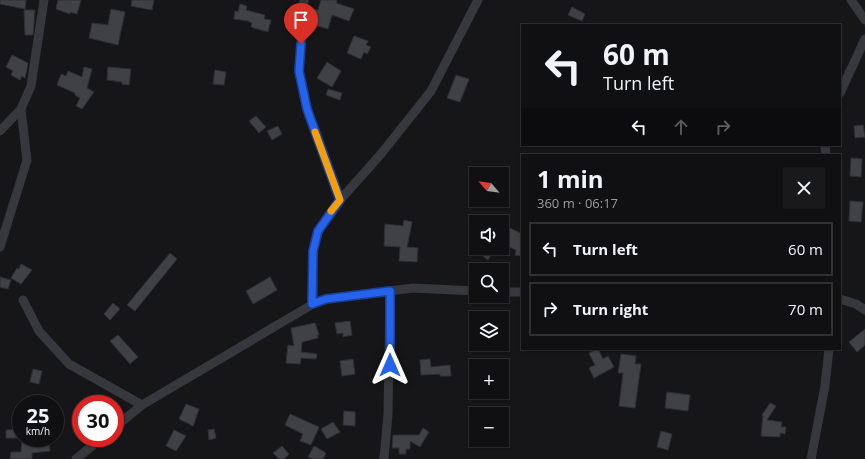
<!DOCTYPE html>
<meta charset="utf-8">
<style>
:root{--surface:#101012;--page:#19191b;--text:#f1f3f6;--muted:#9c9d9f;--line:#303032}
body{margin:0;font-family:"Open Sans",sans-serif;background:var(--page);color:var(--text);height:100vh;display:flex;flex-direction:column;font-size:15px;white-space:nowrap}
*{box-sizing:border-box;margin:0}
p{font-size:13px;color:var(--muted)}
.icon{flex:none;width:22px;height:22px;fill:none;stroke:currentColor;stroke-width:2;stroke-linecap:round;stroke-linejoin:round}
.map{position:relative;flex:1;overflow:hidden}
.side{position:absolute;left:521px;top:154px;width:320px;height:196px;display:flex;flex-direction:column;background:var(--surface);border-radius:0px;box-shadow:0 1px 3px #0004,0 0 0 1px var(--line)}
.side>*{flex:none}
.hud{position:absolute;left:521px;top:24px;width:320px;height:122px;border-radius:0px;box-shadow:0 1px 3px #0004,0 0 0 1px var(--line);background:#101012;color:var(--text);overflow:hidden}
.needle{width:26px;rotate:298deg}
.controls{position:absolute;left:469px;top:167px;display:grid;gap:8px}
.controls a{display:grid;place-items:center;width:40px;height:40px;border-radius:0px;background:var(--surface);box-shadow:0 1px 3px #0004,0 0 0 1px var(--line);font-size:20px}
.speed{position:absolute;left:12px;top:395px;display:flex;gap:8px;font-size:20px;font-weight:700;text-align:center}
.speed>*{display:grid;place-content:center;width:52px;height:52px;border-radius:50%;background:var(--surface);box-shadow:0 1px 3px #0004,0 0 0 1px var(--line);line-height:1}
.speed small{font-size:10px;font-weight:400}
.speed .limit{border:6px solid #d22;background:#fff;color:#111}
.pin{position:absolute;display:grid;place-items:center;width:34px;height:34px;color:#fff;margin:-41px -17px;border-radius:50% 50% 50% 0;rotate:-45deg;box-shadow:0 0 4px #0007}
.pin .icon{rotate:45deg}
.me{position:absolute;width:44px;margin:-22px;rotate:0deg;stroke-linejoin:round;filter:drop-shadow(0 0 3px #0008)}
.turn{display:flex;align-items:center;gap:14px;height:84px;padding:0 16px;font-size:18px}
.turn .icon{width:52px;height:52px;stroke-width:2.5}
.turn b{display:block;font-size:28px;line-height:34px}
.lanes{display:flex;align-items:center;height:38px;padding:0 16px;background:#0003;justify-content:center;gap:20px;direction:ltr}
.lanes .off{opacity:.35}
.round{display:grid;place-items:center;flex:none;width:42px;height:42px;border-radius:0px;background:var(--page)}
.summary{display:flex;align-items:center;justify-content:space-between;height:68px;padding:0 16px}
h1{font-size:24px;font-weight:700;line-height:30px}
ul{padding:0;list-style:none}
li{display:flex;align-items:center;gap:12px;height:54px;margin:0 8px 6px;padding:0 8px;border:2px solid var(--line);border-radius:0px}
li div{flex:1}
li b{display:block;font-size:15px}
li em{font-style:normal}
.map>svg:first-child{display:block}
</style>
<div class="map">
<svg width="865" height="459" viewBox="0 0 865 459">
<rect width="100%" height="100%" fill="#161618"/>
<g fill="#404145" stroke="#303034">
<path d="M0 0H26L25 9 0 4Z"/>
<path d="M58 0H81L77 14 70 12V14L56 9Z"/>
<path d="M132 0H154L152 10 131 6Z"/>
<path d="M321 0H337L336 3 354 9 349 21 332 15 328 29 308 23 312 9 318 10Z"/>
<path d="M240 4 247 6 246 10 265 15 264 19 271 20 268 32 251 27 252 23 248 21 234 19 235 11 238 12Z"/>
<path d="M572 7 585 14 582 21 568 15Z"/>
<path d="M111 9 125 12 118 45 89 38 92 23 108 25Z"/>
<path d="M24 10H35L33 35H25Z"/>
<path d="M354 36 368 41 366 45 371 47 367 54 364 52 361 59 347 53Z"/>
<path d="M12 55 28 63 25 78 22 76 20 80 11 75 13 71 6 67Z"/>
<path d="M327 62 341 71 332 87 317 78Z"/>
<path d="M84 67 92 69 87 88 94 92 82 109 76 106 80 98 75 95V93L57 85 61 74 66 76 68 71 82 77Z"/>
<path d="M108 67 131 69 129 85 122 84V82L107 80Z"/>
<path d="M215 70 226 72 224 85 213 84Z"/>
<path d="M456 75 469 79 460 102 447 98Z"/>
<path d="M328 89 342 93 340 100 326 95Z"/>
<path d="M256 116 266 127 259 133 249 121Z"/>
<path d="M863 125 865 137 855 138 854 126Z"/>
<path d="M278 126 282 134 272 140 267 131Z"/>
<path d="M851 158 862 159 861 177 850 176Z"/>
<path d="M850 201 863 202 861 222 849 221Z"/>
<path d="M404 220 412 222 407 247 418 248 417 262 399 261 400 247 384 246 385 224 403 226Z"/>
<path d="M502 224 522 234V256L515 255 516 250 502 244Z"/>
<path d="M480 248H495L488 260 479 253Z"/>
<path d="M170 253 177 259 135 311 127 305Z"/>
<path d="M21 264 32 270 21 284 11 278 17 268 19 269Z"/>
<path d="M0 277 11 280 8 289 0 287Z"/>
<path d="M270 277 277 290 253 304 246 291Z"/>
<path d="M113 303 120 309 110 320 104 314Z"/>
<path d="M350 321 352 335 343 337V333L337 334 335 323Z"/>
<path d="M315 323 319 335H317L318 338 302 342 301 352 317 354 316 359 301 358 300 364 286 363 288 345 294 346 291 328Z"/>
<path d="M865 329V345L857 352 849 342Z"/>
<path d="M118 335 138 357 130 364 110 341Z"/>
<path d="M598 349 603 359 608 356 614 367 594 378 589 368 595 365 589 353Z"/>
<path d="M621 354 636 356 635 364H641L635 408 619 406 623 373H618Z"/>
<path d="M353 359 355 374 342 376 340 361Z"/>
<path d="M430 359 431 367 450 365 451 376H440V374L421 375 420 360Z"/>
<path d="M33 369 42 371 39 384 30 382Z"/>
<path d="M667 392 690 395 688 411 665 408Z"/>
<path d="M770 403 776 406 767 420 782 422 781 427H786L785 434 780 433V437L761 436 763 416 762 415Z"/>
<path d="M186 404 199 409 193 426 179 419Z"/>
<path d="M344 411 355 412V426L343 425Z"/>
<path d="M290 414 319 427 311 445 300 441 303 434 285 425Z"/>
<path d="M333 422 340 432 327 439 321 429Z"/>
<path d="M423 428 429 432 420 447 410 441V449H406V454H399V448H392L393 435H419Z"/>
<path d="M21 429V438H6V430Z"/>
<path d="M214 429 216 438 209 440 208 430Z"/>
<path d="M174 430 186 436 176 451 166 446Z"/>
<path d="M661 431 672 434 668 450 657 447Z"/>
<path d="M35 438H49L50 451 32 453V459H10L11 452H21L22 440 35 441Z"/>
<path d="M282 446 289 454 284 459H279L273 453Z"/>
<path d="M314 446 326 453 323 459H313L308 457Z"/>
</g>
<g fill="none" stroke-linecap="round" stroke-linejoin="round">
<g stroke="#37383d" stroke-width="9">
<path d="M304 0 299 71 307 109 340 200"/>
<path d="M851 0 865 20"/>
<path d="M840 93 865 39"/>
<path d="M0 131 21 109 31 86 44 0"/>
<path d="M825 145 826 155"/>
<path d="M0 247 27 160 21 109"/>
<path d="M502 292H522"/>
<path d="M840 299 856 304 865 310"/>
<path d="M23 300 39 331 69 364 142 405"/>
<path d="M313 304V251L318 231 340 200 381 154 431 91 478 0"/>
<path d="M115 427 142 405 313 304 326 299 413 288 476 291"/>
<path d="M76 459 102 438"/>
<path d="M384 459 388 414 390 291"/>
<path d="M811 459 825 386 829 349"/>
</g>
</g>
<g fill="none" stroke-linecap="round" stroke-linejoin="round">
<defs>
<path id="route" d="M301 44 299 71 307 109 340 200 318 231 313 251 312 304 326 299 390 291V365"/>
</defs>
<use href="#route" stroke="#184099" stroke-width="10"/>
<use href="#route" stroke="#2563eb" stroke-width="7"/>
<path stroke="#f59e0b" stroke-width="7" d="M315 132 340 200 331 211"/>
</g>
</svg>
<div class="controls">
<a><svg class="needle" viewBox="-14 -14 28 28"><path d="M0-13l5 13h-10z" fill="#e53935"/><path d="M0 13l5-13h-10z" fill="#9c9d9f"/></svg></a>
<a><svg class="icon" aria-label="sound" viewBox="0 0 24 24"><path d="M4 9h4l5-4v14l-5-4H4zM17 9q2 3 0 6"/></svg></a>
<a><svg class="icon" aria-label="search" viewBox="0 0 24 24"><circle cx="10" cy="10" r="6"/><path d="M15 15l6 6"/></svg></a>
<a><svg class="icon" aria-label="layers" viewBox="0 0 24 24"><path d="M12 4l9 5-9 5-9-5zM3 14l9 5 9-5"/></svg></a>
<a>+</a>
<a>−</a>
</div>
<div class="speed"><div>25<small>km/h</small></div><div class="limit">30</div></div>
<div class="pin" style="left:301px;top:44px;background:#d93025"><svg class="icon" aria-label="arrive" viewBox="0 0 24 24"><path d="M6 21V4h12l-3 4 3 4H6"/></svg></div>
<svg class="me" style="left:390px;top:365px" viewBox="-20 -20 40 40"><path d="M0-17L14 15 0 8-14 15z" fill="#2563eb" stroke="#fff" stroke-width="4"/></svg>
<div class="hud">
<div class="turn"><svg class="icon" aria-label="left" viewBox="0 0 24 24"><path d="M17 20v-9H6M10 6l-5 5 5 5"/></svg><div><b>60 m</b>Turn left</div></div>
<div class="lanes"><svg class="icon" aria-label="left" viewBox="0 0 24 24"><path d="M17 20v-9H6M10 6l-5 5 5 5"/></svg><svg class="icon off" aria-label="ahead" viewBox="0 0 24 24"><path d="M12 20V5M6 11l6-6 6 6"/></svg><svg class="icon off" aria-label="right" viewBox="0 0 24 24"><path d="M7 20v-9h11M14 6l5 5-5 5"/></svg></div>
</div>
<section class="side">
<div class="summary"><div><h1>1 min</h1><p>360 m · 06:17</p></div><a class="round"><svg class="icon" aria-label="close" viewBox="0 0 24 24"><path d="M6 6l12 12M18 6L6 18"/></svg></a></div>
<ul>
<li><svg class="icon" aria-label="left" viewBox="0 0 24 24"><path d="M17 20v-9H6M10 6l-5 5 5 5"/></svg><div><b>Turn left</b></div><em>60 m</em></li>
<li><svg class="icon" aria-label="right" viewBox="0 0 24 24"><path d="M7 20v-9h11M14 6l5 5-5 5"/></svg><div><b>Turn right</b></div><em>70 m</em></li>
</ul>
</section>
</div>
